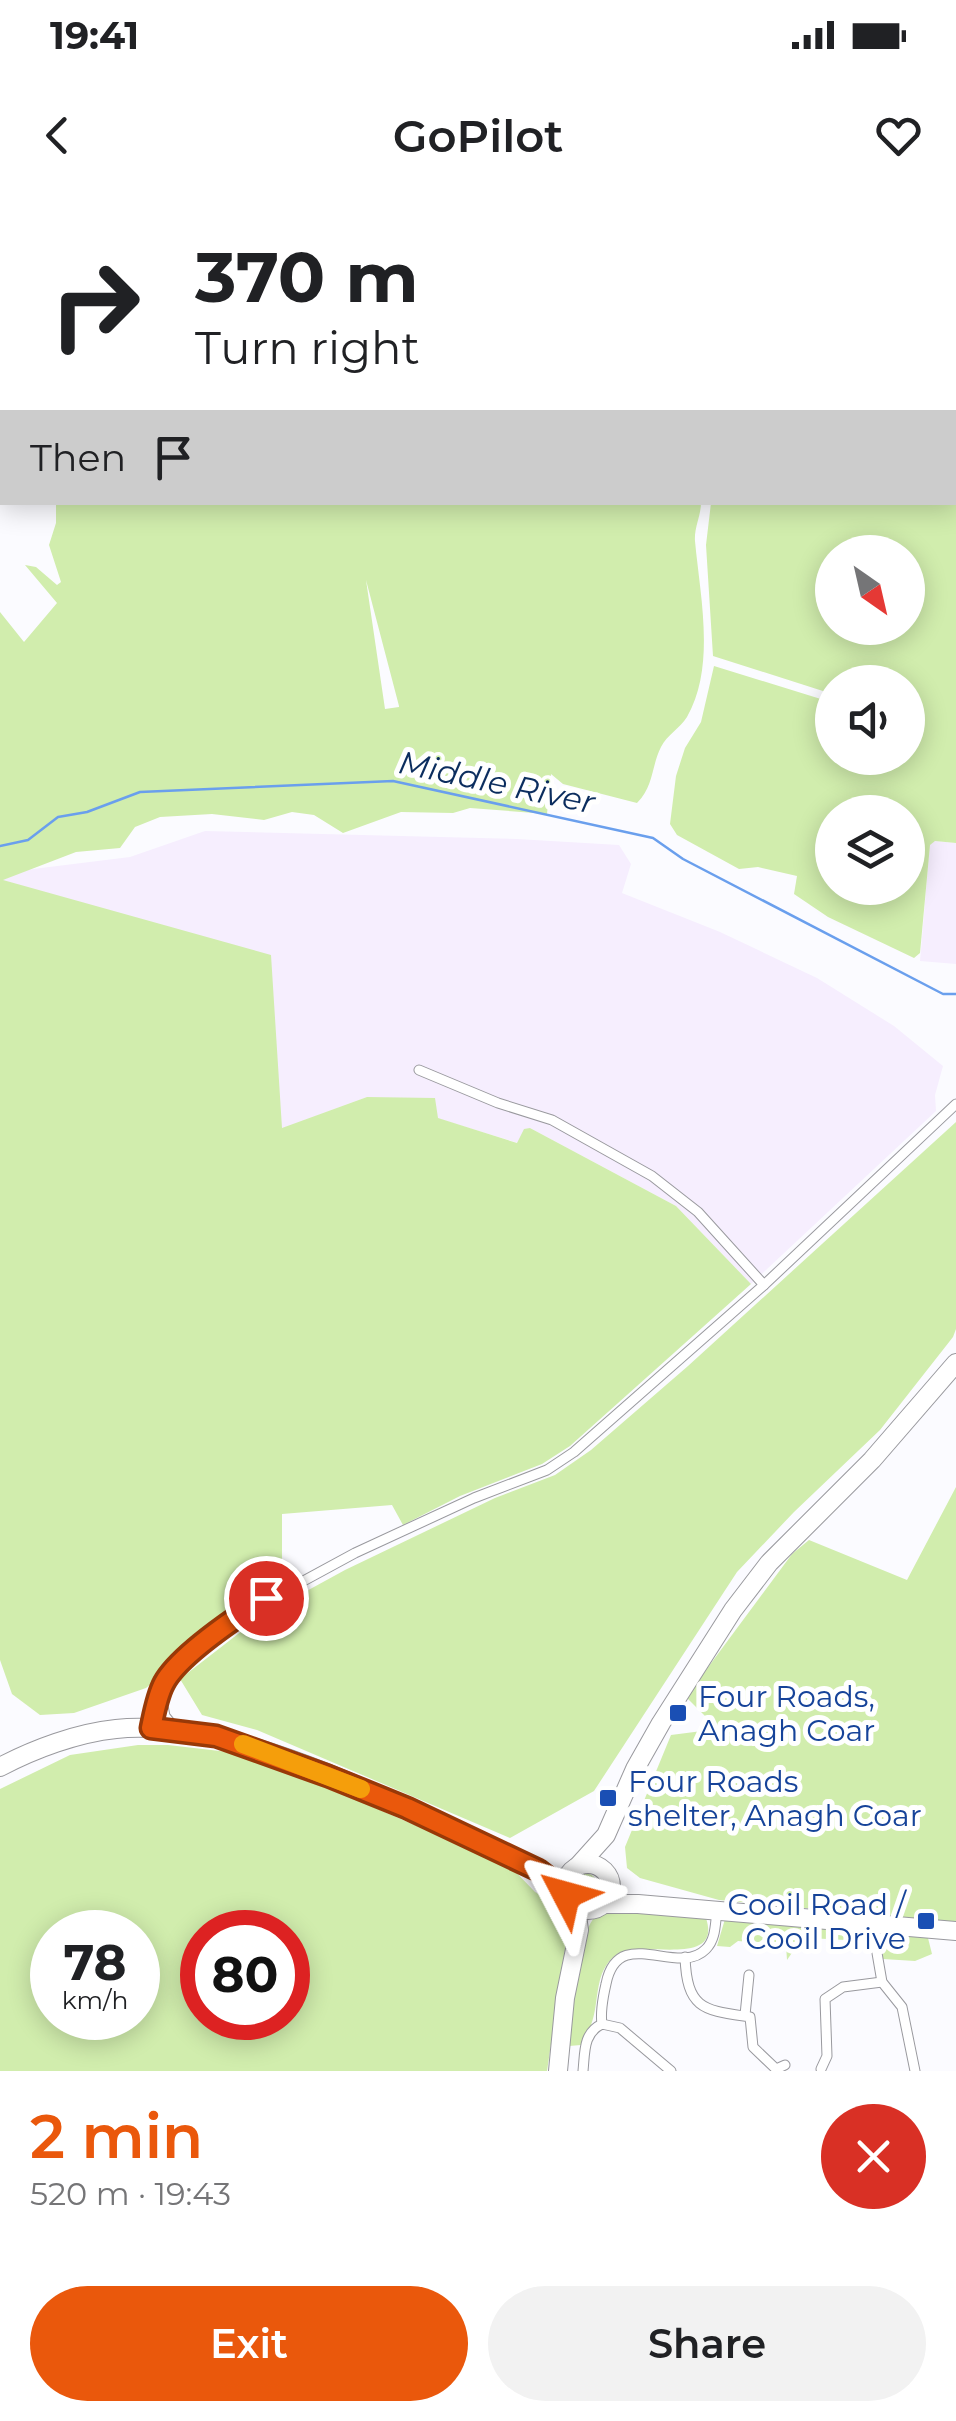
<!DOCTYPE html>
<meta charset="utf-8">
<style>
:root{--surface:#fff;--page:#f2f2f2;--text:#202124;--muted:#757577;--accent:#ea580c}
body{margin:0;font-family:Montserrat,sans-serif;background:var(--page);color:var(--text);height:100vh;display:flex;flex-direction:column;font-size:38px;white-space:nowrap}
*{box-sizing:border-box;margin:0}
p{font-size:32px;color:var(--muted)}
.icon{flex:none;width:55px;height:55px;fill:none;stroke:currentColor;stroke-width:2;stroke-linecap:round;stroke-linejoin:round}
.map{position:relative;height:1871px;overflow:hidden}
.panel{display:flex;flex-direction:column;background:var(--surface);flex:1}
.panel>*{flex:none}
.hud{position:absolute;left:0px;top:0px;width:958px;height:305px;box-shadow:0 5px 25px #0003;background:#fff;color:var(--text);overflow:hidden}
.needle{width:65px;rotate:146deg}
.buttons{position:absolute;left:815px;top:335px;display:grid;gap:20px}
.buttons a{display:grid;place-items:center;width:110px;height:110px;border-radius:50%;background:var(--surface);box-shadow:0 5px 25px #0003;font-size:50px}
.speed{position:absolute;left:30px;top:1710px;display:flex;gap:20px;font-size:50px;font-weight:700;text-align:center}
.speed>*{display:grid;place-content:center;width:130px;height:130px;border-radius:50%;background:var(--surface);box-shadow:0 5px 25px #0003;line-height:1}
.speed small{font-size:25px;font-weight:400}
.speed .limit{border:15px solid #d22;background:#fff;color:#111}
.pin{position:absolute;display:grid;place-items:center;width:85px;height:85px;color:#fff;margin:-42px;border:5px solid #fff;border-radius:50%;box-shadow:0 2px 10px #0007}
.me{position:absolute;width:110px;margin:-55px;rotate:309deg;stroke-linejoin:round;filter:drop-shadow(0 0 8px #0008)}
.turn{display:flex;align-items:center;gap:35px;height:210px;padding:0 30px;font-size:45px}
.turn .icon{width:130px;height:130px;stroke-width:2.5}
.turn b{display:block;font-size:70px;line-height:85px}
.then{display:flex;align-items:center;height:95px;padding:0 30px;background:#0003;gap:20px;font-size:38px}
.round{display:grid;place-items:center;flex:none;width:105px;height:105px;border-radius:52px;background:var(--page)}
.overview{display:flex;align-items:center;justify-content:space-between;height:170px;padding:0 30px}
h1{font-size:60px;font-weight:600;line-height:75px;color:var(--accent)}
.button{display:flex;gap:20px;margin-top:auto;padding:20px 30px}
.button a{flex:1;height:115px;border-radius:60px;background:var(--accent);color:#fff;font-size:40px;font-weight:600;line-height:115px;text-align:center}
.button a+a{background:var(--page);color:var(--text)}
.status{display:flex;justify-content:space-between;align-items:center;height:70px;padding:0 50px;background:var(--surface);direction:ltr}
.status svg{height:28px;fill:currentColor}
header{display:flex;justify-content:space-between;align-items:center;height:130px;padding:0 30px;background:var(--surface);font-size:45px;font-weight:600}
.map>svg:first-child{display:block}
</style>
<div class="status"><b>19:41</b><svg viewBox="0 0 49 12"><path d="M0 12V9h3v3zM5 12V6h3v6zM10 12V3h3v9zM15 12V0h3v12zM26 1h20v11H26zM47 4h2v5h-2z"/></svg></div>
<header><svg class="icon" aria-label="back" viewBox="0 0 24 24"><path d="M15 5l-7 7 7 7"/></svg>GoPilot<svg class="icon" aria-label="heart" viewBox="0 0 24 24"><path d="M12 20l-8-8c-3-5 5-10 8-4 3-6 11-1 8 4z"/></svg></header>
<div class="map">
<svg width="956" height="1871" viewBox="0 0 956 1871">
<rect width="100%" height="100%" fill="#fbfbff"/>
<g fill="#f6eefe">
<path d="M205 631 517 639 619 645 631 664 622 693 720 732 817 778 894 826 943 866 935 895 936 911 751 1084 676 1006 530 928 518 943 367 897 281 929 2 680 25 670 130 657Z"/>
<path d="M935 641 956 643V764L920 761 930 644Z"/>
</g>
<g fill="#d1edad" fill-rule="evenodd">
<path d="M162 0H956V9L953 1 160 2Z"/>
<path d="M956 124V643L935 641 930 645 920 753 914 758 828 717 794 694 797 676 758 667 739 669 677 635 670 624 676 576 685 548 701 522 714 466 824 500 826 492 713 456 706 345 711 303 955 302ZM908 352V428H832V352ZM832 482H908V558H832ZM832 612H908V688H832Z"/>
<path d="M56 303H701C701 315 694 328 695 341 700 396 716 466 687 517 680 528 667 535 661 547 651 567 654 586 637 603L563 584 551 574 547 614 470 608 453 613 401 612 343 633 314 615 292 612 264 620 212 614 160 617 135 627 120 648 76 652 3 680 271 755 282 928 367 897 435 898 438 918 517 943 524 929 530 928 676 1006 751 1084 570 1246 542 1264 460 1296 403 1325 392 1305 282 1314V1368L275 1383 146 1488 74 1513 40 1515 12 1494 0 1460V412L24 442 57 403 25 365 36 367 57 385 61 382 49 345 56 323ZM366 380 399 506V507L385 509Z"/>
<path d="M956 922V1129L953 1137 880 1230 794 1312 737 1372 594 1591 510 1638 257 1530 202 1515 180 1479 261 1416 345 1370 495 1298 555 1275 591 1250 688 1166Z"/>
<path d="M956 1287V1722L719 1700 640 1678 627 1668 625 1647 671 1535 702 1531 732 1536 718 1529 686 1497 792 1354 809 1340 907 1380Z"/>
<path d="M138 1545H168L237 1553 324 1586 510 1666 535 1692 554 1703 563 1718 566 1743 547 1871H0V1589L70 1555ZM52 1732H138V1818H52ZM202 1732H288V1818H202Z"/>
<circle cx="585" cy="1685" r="12"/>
<path d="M619 1710 706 1718C723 1770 638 1738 616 1755 593 1772 600 1803 591 1825 588 1833 583 1836 581 1845L569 1846C572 1819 576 1734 596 1716 603 1711 611 1711 619 1710Z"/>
<path d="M725 1719 865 1732 869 1744 866 1750H863V1741L809 1738 798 1744 787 1760 786 1745 738 1741 730 1747 717 1746Z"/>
<path d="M881 1734 928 1738 932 1754 915 1761 883 1759Z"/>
</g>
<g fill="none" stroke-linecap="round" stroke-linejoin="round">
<path stroke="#6a9fed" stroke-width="2.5" d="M0 646 28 640 58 617 87 612 140 592 393 581 653 638 683 659 943 794H956"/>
<defs>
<g id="street">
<path d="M419 870 498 903 552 920 652 976 698 1012 764 1085"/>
<path d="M161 1496 165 1516 174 1527"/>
<path d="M151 1529 163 1484 173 1471 237 1417 355 1353 474 1298 547 1270 574 1252 764 1085 956 904"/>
<path d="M872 1724 882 1782 902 1807 915 1871"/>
<path d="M685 1757C687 1810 704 1810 750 1817L753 1847 776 1869 785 1865"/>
<path d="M745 1815 749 1775"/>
<path d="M602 1824C600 1811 603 1797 606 1784 618 1723 678 1778 706 1749 716 1739 715 1724 717 1711"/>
<path d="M821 1869 827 1856 825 1799 843 1787 882 1782"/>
<path d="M583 1871C585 1852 583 1833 602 1824L620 1828 671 1871"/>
</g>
<g id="highway">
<path d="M0 1567C34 1549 77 1533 116 1529 219 1518 365 1587 458 1632 483 1644 510 1654 534 1668 544 1674 554 1683 565 1690"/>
<circle cx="588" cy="1687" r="23"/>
<path d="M579 1665 606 1635 635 1569 661 1523 733 1410 769 1363 872 1260 956 1163"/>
<path d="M604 1704H638L956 1731"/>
<path d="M558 1871 565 1798 579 1730 576 1708"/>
</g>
</defs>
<use href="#street" stroke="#99999e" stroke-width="11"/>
<use href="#highway" stroke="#99999e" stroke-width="20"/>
<use href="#street" stroke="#fff" stroke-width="9"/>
<use href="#highway" stroke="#fff" stroke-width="18"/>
</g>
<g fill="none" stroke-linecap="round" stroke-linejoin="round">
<defs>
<path id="route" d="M266 1398C238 1416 179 1455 164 1483 157 1496 154 1514 151 1528L216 1536 328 1576 407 1608 538 1670 564 1690 566 1695"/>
</defs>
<use href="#route" stroke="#983908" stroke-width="25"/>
<use href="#route" stroke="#ea580c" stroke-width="18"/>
<path stroke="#f59e0b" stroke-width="18" d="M243 1544 361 1589"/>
</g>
<g fill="#1a4fb4" stroke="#fff" stroke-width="4">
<rect x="668" y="1503" width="20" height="20" rx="5"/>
<rect x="598" y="1588" width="20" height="20" rx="5"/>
<rect x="916" y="1711" width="20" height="20" rx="5"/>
</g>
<g text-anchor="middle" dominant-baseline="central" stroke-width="10" stroke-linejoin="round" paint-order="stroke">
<g font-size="30" fill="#164399" stroke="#fff" text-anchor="start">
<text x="698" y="1496">Four Roads,<tspan x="698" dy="34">Anagh Coar</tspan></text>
<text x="628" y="1581">Four Roads<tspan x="628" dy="34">shelter, Anagh Coar</tspan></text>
<text x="906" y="1704" text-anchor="end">Cooil Road /<tspan x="906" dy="34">Cooil Drive</tspan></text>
</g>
<g font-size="32" font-style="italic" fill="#0b2d5e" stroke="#fff">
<text transform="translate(497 582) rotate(12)">Middle River</text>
</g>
</g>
</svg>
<div class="buttons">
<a><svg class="needle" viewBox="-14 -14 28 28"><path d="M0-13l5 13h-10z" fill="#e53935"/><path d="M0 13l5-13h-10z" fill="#757577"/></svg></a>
<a><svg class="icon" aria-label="sound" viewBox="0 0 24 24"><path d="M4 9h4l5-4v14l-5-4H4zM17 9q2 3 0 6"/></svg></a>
<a><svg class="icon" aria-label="layers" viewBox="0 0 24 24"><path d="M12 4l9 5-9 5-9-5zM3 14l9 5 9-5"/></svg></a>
</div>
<div class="speed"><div>78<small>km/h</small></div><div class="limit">80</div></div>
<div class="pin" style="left:266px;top:1398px;background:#d93025"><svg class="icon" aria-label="arrive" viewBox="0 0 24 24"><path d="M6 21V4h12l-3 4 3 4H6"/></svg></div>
<svg class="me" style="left:566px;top:1695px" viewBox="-20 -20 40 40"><path d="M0-17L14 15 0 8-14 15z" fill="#ea580c" stroke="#fff" stroke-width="4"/></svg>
<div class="hud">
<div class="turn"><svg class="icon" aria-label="right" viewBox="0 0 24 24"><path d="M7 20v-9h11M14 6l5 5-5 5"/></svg><div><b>370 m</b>Turn right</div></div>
<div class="then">Then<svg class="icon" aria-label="arrive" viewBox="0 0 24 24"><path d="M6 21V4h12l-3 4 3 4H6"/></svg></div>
</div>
</div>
<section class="panel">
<div class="overview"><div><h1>2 min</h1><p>520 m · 19:43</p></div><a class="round" style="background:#d93025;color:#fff"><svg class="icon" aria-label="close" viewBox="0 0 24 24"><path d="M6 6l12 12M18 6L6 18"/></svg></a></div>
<div class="button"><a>Exit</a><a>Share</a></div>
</section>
